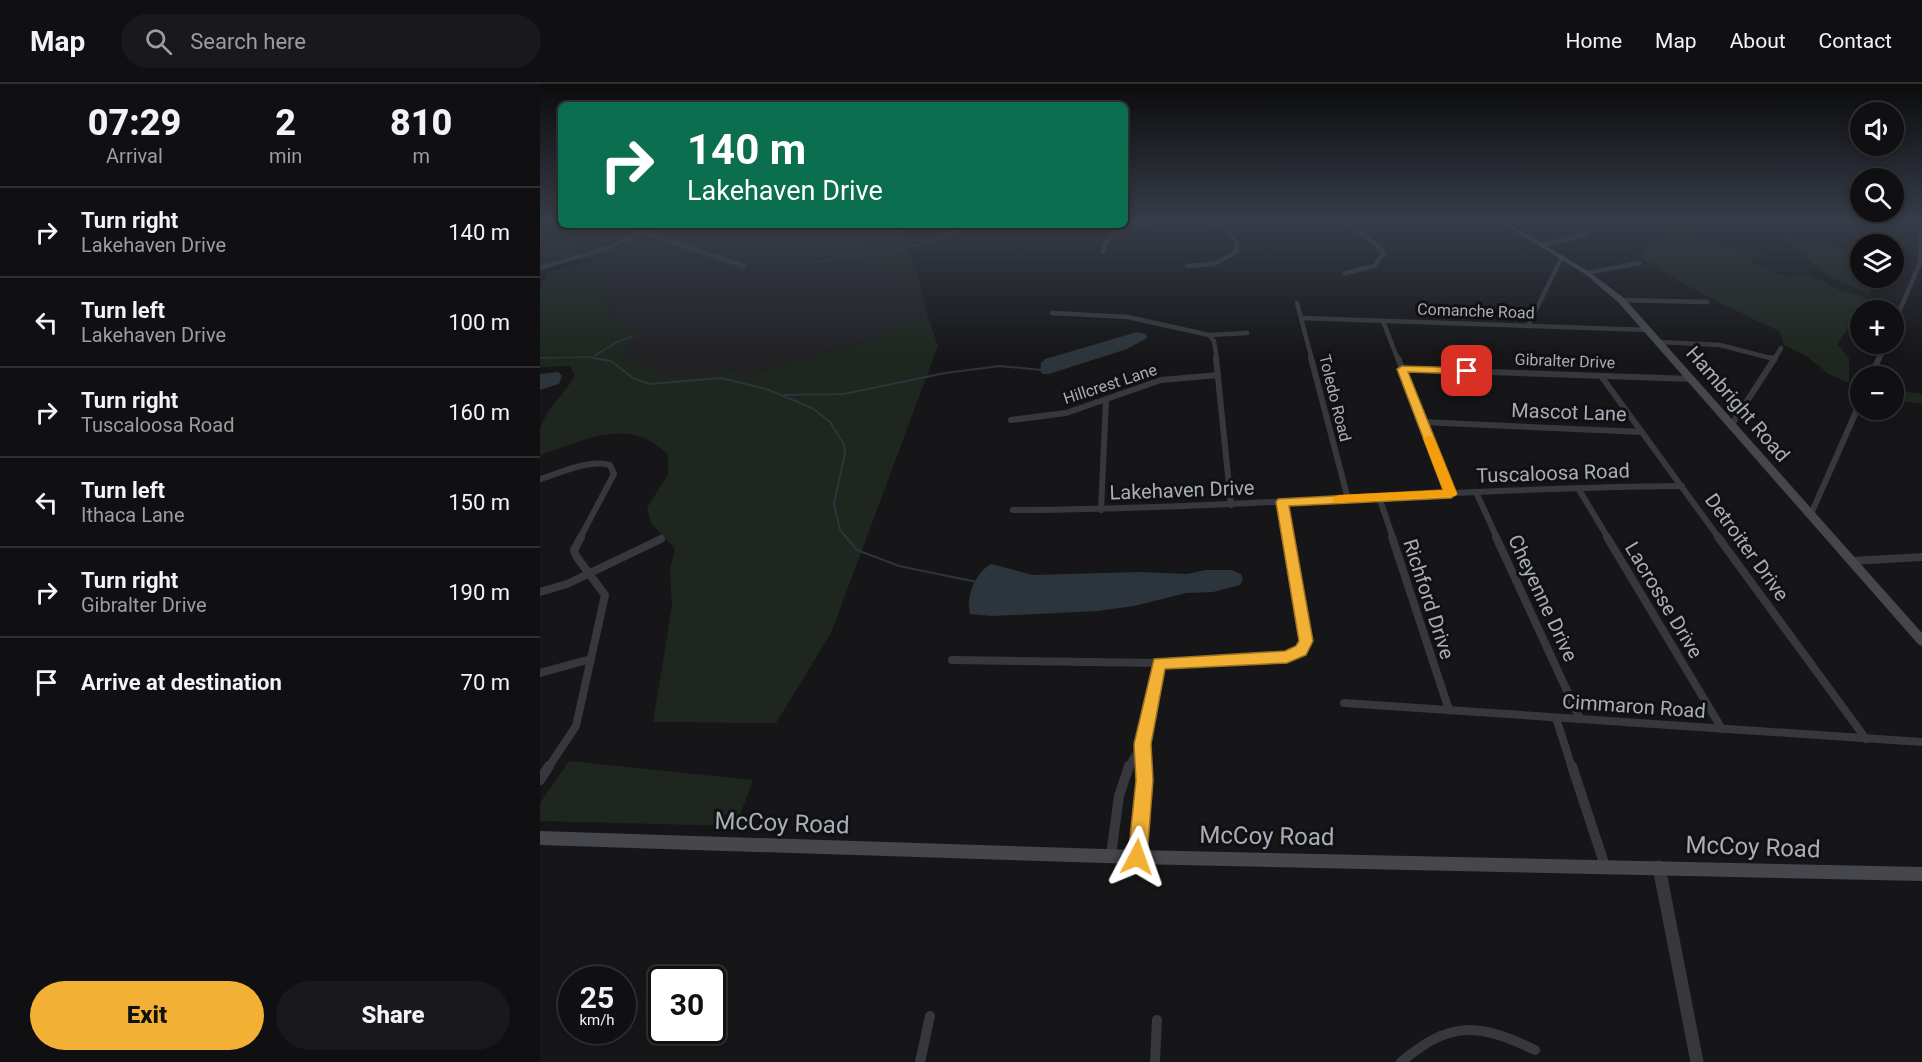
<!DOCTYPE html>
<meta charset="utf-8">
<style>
:root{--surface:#101012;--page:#19191b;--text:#f1f3f6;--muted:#9c9d9f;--line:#303032;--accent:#f2b134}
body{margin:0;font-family:Roboto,sans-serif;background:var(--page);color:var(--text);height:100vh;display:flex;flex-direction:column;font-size:22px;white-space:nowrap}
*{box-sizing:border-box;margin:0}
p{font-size:20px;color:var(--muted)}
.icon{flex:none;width:33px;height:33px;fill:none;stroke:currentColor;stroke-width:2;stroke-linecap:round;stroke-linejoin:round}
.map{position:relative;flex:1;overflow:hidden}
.details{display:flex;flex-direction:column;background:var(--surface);width:540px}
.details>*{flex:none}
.hud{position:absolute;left:18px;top:18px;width:570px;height:126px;border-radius:9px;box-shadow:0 3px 9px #0003,0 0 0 2px var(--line);background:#0b6e4f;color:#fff;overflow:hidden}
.fabs{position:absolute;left:1310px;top:18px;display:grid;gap:12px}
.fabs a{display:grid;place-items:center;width:54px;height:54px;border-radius:50%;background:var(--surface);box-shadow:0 3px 9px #0003,0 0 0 2px var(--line);font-size:30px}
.speed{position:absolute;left:18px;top:882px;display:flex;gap:12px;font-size:30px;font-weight:700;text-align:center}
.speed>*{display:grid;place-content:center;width:78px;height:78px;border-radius:50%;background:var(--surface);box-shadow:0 3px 9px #0003,0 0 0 2px var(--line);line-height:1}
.speed small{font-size:15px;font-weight:400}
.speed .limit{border:3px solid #111;border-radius:9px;background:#fff;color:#111}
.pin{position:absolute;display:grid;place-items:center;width:51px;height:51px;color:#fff;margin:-26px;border-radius:12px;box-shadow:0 3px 9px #0006}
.me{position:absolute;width:66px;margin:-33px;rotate:4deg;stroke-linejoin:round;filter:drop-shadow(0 0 4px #0008)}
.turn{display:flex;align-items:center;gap:21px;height:126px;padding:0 30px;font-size:27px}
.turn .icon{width:78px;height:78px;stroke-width:2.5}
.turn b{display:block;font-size:42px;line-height:51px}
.eta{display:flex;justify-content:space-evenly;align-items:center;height:102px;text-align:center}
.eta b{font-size:36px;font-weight:800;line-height:42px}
.primary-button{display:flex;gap:12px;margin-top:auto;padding:12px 30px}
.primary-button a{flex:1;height:69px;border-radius:36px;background:var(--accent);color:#111;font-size:24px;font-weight:800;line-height:69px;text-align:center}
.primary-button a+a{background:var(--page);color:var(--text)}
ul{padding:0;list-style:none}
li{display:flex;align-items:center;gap:18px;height:90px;padding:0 30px;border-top:2px solid var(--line)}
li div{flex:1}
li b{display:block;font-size:22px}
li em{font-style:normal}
header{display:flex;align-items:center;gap:36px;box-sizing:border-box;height:84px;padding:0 30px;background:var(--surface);border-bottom:2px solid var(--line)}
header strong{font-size:28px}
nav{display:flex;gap:33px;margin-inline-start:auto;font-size:21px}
.search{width:420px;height:54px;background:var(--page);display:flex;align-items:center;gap:15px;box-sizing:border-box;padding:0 21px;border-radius:33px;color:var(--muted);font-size:22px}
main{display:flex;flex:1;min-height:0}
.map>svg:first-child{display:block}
</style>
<header>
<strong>Map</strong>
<div class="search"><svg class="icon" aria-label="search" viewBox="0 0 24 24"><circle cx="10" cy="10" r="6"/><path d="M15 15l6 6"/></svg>Search here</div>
<nav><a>Home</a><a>Map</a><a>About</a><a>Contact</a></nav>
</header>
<main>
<section class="details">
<div class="eta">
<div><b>07:29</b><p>Arrival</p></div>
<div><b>2</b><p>min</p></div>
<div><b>810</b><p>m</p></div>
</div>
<ul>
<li><svg class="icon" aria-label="right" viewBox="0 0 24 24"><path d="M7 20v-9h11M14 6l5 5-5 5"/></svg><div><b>Turn right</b><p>Lakehaven Drive</p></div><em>140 m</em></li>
<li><svg class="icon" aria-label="left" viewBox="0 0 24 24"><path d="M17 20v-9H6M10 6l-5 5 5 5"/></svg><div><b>Turn left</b><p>Lakehaven Drive</p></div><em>100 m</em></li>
<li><svg class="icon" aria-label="right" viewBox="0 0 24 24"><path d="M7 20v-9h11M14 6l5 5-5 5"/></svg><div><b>Turn right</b><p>Tuscaloosa Road</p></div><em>160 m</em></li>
<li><svg class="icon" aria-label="left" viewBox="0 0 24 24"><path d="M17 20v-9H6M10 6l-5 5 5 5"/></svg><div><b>Turn left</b><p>Ithaca Lane</p></div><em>150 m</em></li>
<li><svg class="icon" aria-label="right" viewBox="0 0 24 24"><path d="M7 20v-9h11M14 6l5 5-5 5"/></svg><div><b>Turn right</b><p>Gibralter Drive</p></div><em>190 m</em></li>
<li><svg class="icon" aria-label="arrive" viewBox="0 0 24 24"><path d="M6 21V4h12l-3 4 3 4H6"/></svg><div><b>Arrive at destination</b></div><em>70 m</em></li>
</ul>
<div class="primary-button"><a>Exit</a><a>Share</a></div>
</section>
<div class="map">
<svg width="1382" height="978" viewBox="0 0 1382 978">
<rect width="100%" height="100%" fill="#161618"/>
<g fill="#222225">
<path d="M14 136H21V141L104 142 80 155 82 152 74 149 26 171 0 178V142Z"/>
<path d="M115 141H353L354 155 346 161 255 181 293 185 328 180 379 197 388 233 370 238 330 256 216 288 186 286 128 293 87 272 89 259 96 252 91 243 69 234 66 202 44 195 43 192 41 185 56 179 54 176 37 174 58 167Z"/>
</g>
<g fill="#1e261f">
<path d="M1142 140 1156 142 1155 157 1165 161 1220 167 1225 173H1213L1211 179 1248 193 1269 191 1299 206 1328 215 1297 260 1309 274V299L1289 290 1266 272 1244 261 1239 247C1190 225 1144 202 1099 172Z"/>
<path d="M353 141H363L379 197 328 180 293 185 249 179 250 175 260 173 346 161 354 154Z"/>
<path d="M74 149 82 152 49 168 0 182V178L26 171Z"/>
<path d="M1245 154 1306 166 1320 173V194H1337L1329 209C1287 195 1277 185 1245 154Z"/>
<path d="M54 176 57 178 41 185 45 195 66 202 69 234 91 243 96 252 89 259 87 272 128 293 186 286 216 288 330 256 370 238 388 233 398 262 291 549 236 639 113 638 132 522 130 486 135 465 111 439 107 424 128 390V371C90 331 45 356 0 371 0 363 0 354 0 347 4 325 26 310 35 291L30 282 0 283V207L7 188Z"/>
<path d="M1355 306 1382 310V320L1353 316Z"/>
<path d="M29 677 213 696 196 742 0 737V719Z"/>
</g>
<g fill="#2c353c">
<path d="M597 248 606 250 607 254 587 265 509 290H503L500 287 501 279 505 275Z"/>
<path d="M18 288 22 292 19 300 0 306V290Z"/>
<path d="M451 480 493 491 599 488 647 490 666 486H692L701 490 703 495 700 501 673 508 646 509 594 522 557 527 453 532 430 530C426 512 435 489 451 480Z"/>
</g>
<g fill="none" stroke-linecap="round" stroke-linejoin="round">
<g stroke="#2c353c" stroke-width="1.5">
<path d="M257 180 350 168 384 159 434 141"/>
<path d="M54 272 77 258 93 252"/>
<path d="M48 273 63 276"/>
<path d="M0 274 48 273"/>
</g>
<g stroke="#2c353c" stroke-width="2">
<path d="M55 274 71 277 93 294 109 300 181 294 226 305 272 324 290 338 304 360 305 369 294 420 300 446 317 466 359 482 437 498"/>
<path d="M244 311 304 310 405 289 460 282 502 286"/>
</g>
<g stroke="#37383d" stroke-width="4.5">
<path d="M804 136 836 160 844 169 834 182 805 189"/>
<path d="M103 148 204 182"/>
<path d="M1002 161 1046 150"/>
<path d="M563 168C567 143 598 140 619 136"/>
<path d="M647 182 674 180 696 168 697 158 674 136"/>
<path d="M0 184 70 163 115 141"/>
<path d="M1047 189 1100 179"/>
<path d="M1081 216 1167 218"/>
<path d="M757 219 772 276"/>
<path d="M512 229 588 233 669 251 707 249"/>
<path d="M761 234 1109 246"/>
<path d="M843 237 858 276"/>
<path d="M988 242 1022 173"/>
<path d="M1353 242 1380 179 1382 136"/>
<path d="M669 251 674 257 677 276"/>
<path d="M1120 258 1180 261 1234 275"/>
<path d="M1234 276 1241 264"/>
<path d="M1339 276 1346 260"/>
</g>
<g stroke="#37383d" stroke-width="6">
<path d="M676 274 691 421"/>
<path d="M771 274 808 415"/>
<path d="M858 274 911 410"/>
<path d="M1231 274 1234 275"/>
<path d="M862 285 1152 295"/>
<path d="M1061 292 1179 454"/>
<path d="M1331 292 1339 274"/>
<path d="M471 336 526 329 621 296 678 291"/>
<path d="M882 338 1102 348"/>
<path d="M1192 340 1235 274"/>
<path d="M0 395C21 389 48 375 70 381L74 390 40 454"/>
<path d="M1038 404 1068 454"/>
<path d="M936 408 957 454"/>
<path d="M839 413 853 454"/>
<path d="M742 418 749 454"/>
<path d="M473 426C696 425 919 404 1142 402"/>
<path d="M561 426 566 316"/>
<path d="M1271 430 1320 319"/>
</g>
<g stroke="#37383d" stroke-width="8">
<path d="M852 453 909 626"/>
<path d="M956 453 1040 635"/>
<path d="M1067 453 1182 645"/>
<path d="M1178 453 1326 655"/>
<path d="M1312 477 1382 473"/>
<path d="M0 508 27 500 121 455"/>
<path d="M412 576 619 579 755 571 764 563 766 547 748 453"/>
<path d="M0 589 51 575"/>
<path d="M804 619 1382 658"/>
<path d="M1016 634 1032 684"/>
<path d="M8 684 36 642 65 511 36 472 34 466 41 453"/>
<path d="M588 684 602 660"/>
<path d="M603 684 602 660 619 579"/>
</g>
<g stroke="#37383d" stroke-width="10">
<path d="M1032 682 1065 782"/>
<path d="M0 696 9 682"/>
<path d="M571 771 579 712 589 682"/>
<path d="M597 772 603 682"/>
<path d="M380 978 390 932"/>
<path d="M615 978 617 936"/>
<path d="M861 978C911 936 938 939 995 966"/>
</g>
<path stroke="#37383d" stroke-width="13" d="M1119 783 1157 978"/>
<g fill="#45474d" fill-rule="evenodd">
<path d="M957 136H964L1049 188 1084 214 1382 549V562L1378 560 1078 218 1045 190Z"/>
<path d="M0 747 597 766 1382 783V797L597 780 0 761Z"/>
</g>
</g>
<linearGradient id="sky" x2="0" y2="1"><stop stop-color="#0c0c0d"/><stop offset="0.5" stop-color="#363c48"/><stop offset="1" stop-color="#363c48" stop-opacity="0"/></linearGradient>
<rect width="1382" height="273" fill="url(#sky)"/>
<path fill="#f2b134" stroke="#9d7322" stroke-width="1.5" d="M862 282 927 284 932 287 927 290 868 288 917 410 911 414 749 422 773 557 766 571 747 579 625 585 611 660 613 696 607 773 604 779 597 782 591 779 588 773 596 696 594 660 614 575 745 567 756 562 759 557 736 418 738 415 903 406 857 285Z"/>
<path fill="#f59e0b" d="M889 351 894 354 917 410 915 412 794 419 792 416 794 413 799 411 903 406 883 354Z"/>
<g text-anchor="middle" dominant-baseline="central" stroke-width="6" stroke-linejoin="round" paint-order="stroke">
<g font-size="16" fill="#a8adb8" stroke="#111113">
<text transform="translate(936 227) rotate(2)">Comanche Road</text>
<text transform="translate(1025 277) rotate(2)">Gibralter Drive</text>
<text transform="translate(570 300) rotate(-18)">Hillcrest Lane</text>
<text transform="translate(795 314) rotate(76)">Toledo Road</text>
</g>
<g font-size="20" fill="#a8adb8" stroke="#111113">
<text transform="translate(1198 320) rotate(49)">Hambright Road</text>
<text transform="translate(1029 328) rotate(2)">Mascot Lane</text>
<text transform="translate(1013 389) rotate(-2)">Tuscaloosa Road</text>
<text transform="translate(642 406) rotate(-2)">Lakehaven Drive</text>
<text transform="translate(1207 463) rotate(54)">Detroiter Drive</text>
<text transform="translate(1003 514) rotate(65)">Cheyenne Drive</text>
<text transform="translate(889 515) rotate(72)">Richford Drive</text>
<text transform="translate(1124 516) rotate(59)">Lacrosse Drive</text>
<text transform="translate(1094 622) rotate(4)">Cimmaron Road</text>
</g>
<g font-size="24" fill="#a8adb8" stroke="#111113">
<text transform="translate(242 739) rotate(2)">McCoy Road</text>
<text transform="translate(727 752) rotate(1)">McCoy Road</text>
<text transform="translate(1213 763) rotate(2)">McCoy Road</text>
</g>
</g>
</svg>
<div class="fabs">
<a><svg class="icon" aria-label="sound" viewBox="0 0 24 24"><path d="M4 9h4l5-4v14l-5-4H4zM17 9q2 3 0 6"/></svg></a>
<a><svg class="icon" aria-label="search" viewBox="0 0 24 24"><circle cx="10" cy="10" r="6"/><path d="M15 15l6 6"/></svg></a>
<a><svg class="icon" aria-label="layers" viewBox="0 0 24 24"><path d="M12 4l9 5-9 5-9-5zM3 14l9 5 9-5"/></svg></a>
<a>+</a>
<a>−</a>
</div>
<div class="speed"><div>25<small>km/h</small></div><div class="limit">30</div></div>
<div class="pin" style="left:927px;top:287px;background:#d93025"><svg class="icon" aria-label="arrive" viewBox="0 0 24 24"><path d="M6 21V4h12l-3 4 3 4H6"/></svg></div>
<svg class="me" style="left:597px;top:773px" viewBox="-20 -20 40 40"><path d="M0-17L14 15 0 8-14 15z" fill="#f2b134" stroke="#fff" stroke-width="4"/></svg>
<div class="hud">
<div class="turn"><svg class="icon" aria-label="right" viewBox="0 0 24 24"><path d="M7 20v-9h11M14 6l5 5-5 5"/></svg><div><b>140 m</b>Lakehaven Drive</div></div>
</div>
</div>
</main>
